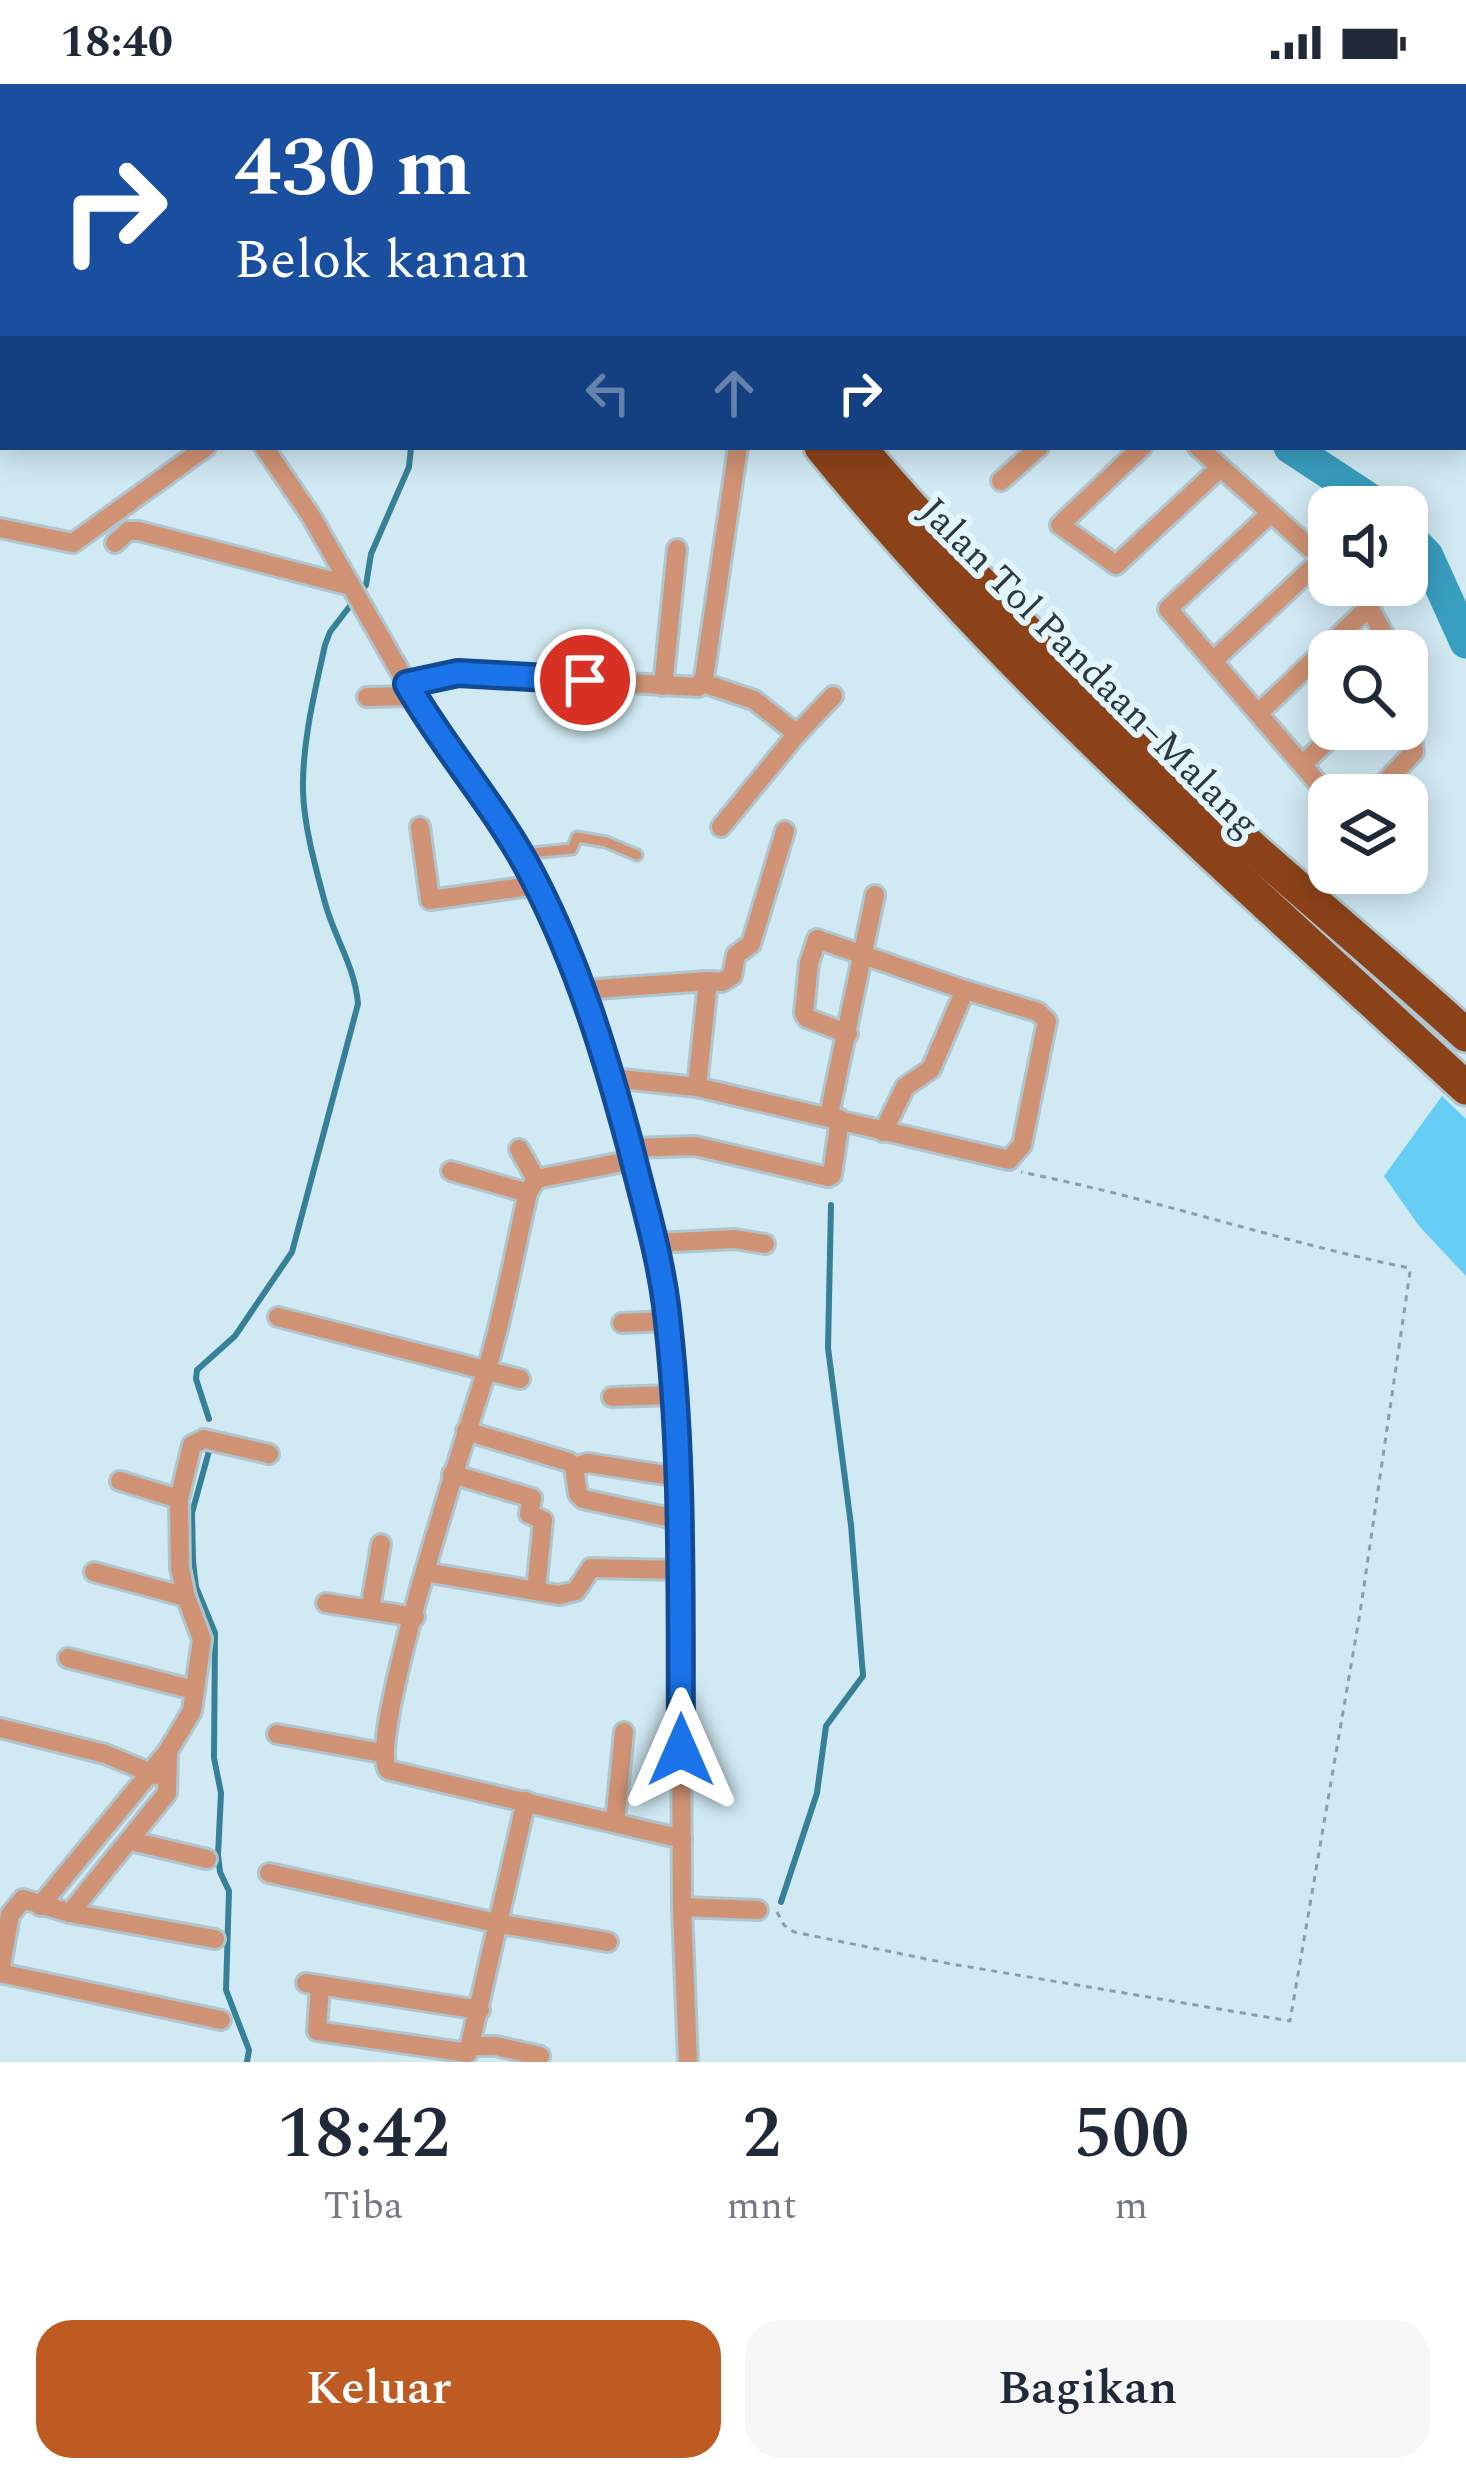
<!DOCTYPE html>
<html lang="id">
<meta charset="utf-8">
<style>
:root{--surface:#fff;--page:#f6f6f7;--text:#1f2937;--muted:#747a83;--accent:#be5b22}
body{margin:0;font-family:Spectral,serif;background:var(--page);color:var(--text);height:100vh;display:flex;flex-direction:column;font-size:45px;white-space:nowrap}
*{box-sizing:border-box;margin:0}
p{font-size:39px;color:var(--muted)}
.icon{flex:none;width:66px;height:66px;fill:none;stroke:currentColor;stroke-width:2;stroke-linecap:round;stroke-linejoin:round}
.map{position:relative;height:1978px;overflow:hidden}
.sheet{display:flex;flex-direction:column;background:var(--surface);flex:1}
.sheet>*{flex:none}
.guide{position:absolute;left:0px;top:0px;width:1467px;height:366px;box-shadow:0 6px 30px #0003;background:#1a4fa0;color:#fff;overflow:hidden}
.buttons{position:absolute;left:1308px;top:402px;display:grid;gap:24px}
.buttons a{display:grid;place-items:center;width:120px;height:120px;border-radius:24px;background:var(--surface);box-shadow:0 6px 30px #0003;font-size:60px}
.pin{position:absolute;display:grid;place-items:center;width:102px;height:102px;color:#fff;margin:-51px;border:6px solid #fff;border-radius:50%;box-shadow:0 3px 12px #0007}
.me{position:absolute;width:132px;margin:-66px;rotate:0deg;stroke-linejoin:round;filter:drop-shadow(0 0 9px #0008)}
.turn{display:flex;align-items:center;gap:42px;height:252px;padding:0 36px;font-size:54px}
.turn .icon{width:156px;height:156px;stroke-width:2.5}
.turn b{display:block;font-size:84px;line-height:102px}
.lanes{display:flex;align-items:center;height:114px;padding:0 36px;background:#0003;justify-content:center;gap:60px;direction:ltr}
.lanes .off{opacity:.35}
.eta{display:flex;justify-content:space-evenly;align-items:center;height:204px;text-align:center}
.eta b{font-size:72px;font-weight:600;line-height:84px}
.cta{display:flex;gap:24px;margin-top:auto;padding:24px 36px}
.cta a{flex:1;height:138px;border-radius:36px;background:var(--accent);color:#fff;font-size:48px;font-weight:600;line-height:138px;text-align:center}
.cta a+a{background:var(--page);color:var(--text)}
.status{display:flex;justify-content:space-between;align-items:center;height:84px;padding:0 60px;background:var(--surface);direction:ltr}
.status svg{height:33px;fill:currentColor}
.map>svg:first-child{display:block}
</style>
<div class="status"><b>18:40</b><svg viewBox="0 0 49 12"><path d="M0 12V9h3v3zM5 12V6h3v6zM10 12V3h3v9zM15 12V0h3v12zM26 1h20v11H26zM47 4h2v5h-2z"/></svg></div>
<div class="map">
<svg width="1466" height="1978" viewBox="0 0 1466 1978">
<rect width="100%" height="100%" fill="#d0e9f3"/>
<path fill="#66cef4" d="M1442 1012 1466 1035V1192L1419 1142 1384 1092Z"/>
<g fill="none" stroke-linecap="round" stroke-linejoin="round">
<g stroke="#368098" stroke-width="6">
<path d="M468 0 470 3"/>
<path d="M209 1335 196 1295 197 1286 235 1252 292 1168 358 920C355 881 333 852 324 815 315 781 304 742 303 707 302 658 315 607 325 561L330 548 366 501 371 470 409 383 411 363"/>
<path d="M209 1367 192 1429 193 1477 196 1503 215 1549 214 1674 221 1709 218 1771 220 1788 229 1807 226 1906 249 1966 247 1978"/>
<path d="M781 1818 817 1709 826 1642 863 1592 851 1441 828 1264 831 1121"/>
</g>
<g stroke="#399fc0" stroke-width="33">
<path d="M1192 3 1194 0"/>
<path d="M1290 363 1381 423"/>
<path d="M1407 451 1427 472 1466 558"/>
</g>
<defs>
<path id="service" d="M521 770 572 765 577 753 606 758 637 771"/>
<g id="minor">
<path d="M1085 0 1092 3"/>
<path d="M23 3 25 0"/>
<path d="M1131 3 1133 0"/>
<path d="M0 46 3 40"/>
<path d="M0 131 3 122"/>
<path d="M1464 171H1466"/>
<path d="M264 363 311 432 414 612 521 770 562 856 612 994 654 1159 665 1216 673 1311 680 1436 682 1823 688 1978"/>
<path d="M1142 363 1060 441 1116 481 1220 384"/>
<path d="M1198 363 1329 481"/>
<path d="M1001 397 1039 363"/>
<path d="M1271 429 1168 525 1329 712"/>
<path d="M0 444 73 459 206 363"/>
<path d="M115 459 128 447H139L347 501"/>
<path d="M1348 501 1369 523"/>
<path d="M1214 576 1323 474"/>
<path d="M703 599 754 616 797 650 721 743"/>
<path d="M407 600 458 589 698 603 704 594 738 363"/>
<path d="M663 602 677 465"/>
<path d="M367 613 414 612"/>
<path d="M1260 628 1369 523 1393 567"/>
<path d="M797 650 833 612"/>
<path d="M1303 680 1340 645"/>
<path d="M1373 711 1414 668 1407 606"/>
<path d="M420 743 430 816 537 801"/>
<path d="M582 906 708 897"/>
<path d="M848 950 807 934 804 929 809 879 817 855 965 906 931 985 905 1003 883 1048"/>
<path d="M612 994 697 1003 1009 1076 1022 1061 1047 937 1038 928 965 906"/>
<path d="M697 1003 708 897 722 898 732 892 736 871 751 860 785 747"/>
<path d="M829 1031 875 811"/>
<path d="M630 1064 695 1062 828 1093 832 1091 840 1035"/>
<path d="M519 1065 536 1095"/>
<path d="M451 1087 528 1109"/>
<path d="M536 1095 528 1109C514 1169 504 1230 486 1288 469 1342 366 1656 388 1686L682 1755"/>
<path d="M536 1095 633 1076"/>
<path d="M654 1159 735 1155 765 1160"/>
<path d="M278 1233 520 1295"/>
<path d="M622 1239 667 1237"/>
<path d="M612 1313 673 1311"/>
<path d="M466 1347 569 1378 574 1383 578 1410 583 1415 680 1436"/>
<path d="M574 1383 588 1379 678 1393"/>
<path d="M452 1390 532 1414 529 1430 543 1436 536 1507"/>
<path d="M120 1397 179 1415"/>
<path d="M94 1488 186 1513"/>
<path d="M425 1488 559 1511 576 1507 591 1484 680 1486"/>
<path d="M326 1519 415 1533"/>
<path d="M370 1525 381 1460"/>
<path d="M68 1574 194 1606"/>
<path d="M0 1644 105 1670 156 1691"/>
<path d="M277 1650 382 1669"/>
<path d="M615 1738 624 1648"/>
<path d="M131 1757 207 1775"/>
<path d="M269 1789 501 1840 608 1858"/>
<path d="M40 1822 168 1667 192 1627 202 1555 186 1513 180 1484 179 1415 192 1361 204 1355 269 1370"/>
<path d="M682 1823 758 1826"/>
<path d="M70 1829 167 1709 168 1667"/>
<path d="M0 1887 10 1831 23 1815 70 1829 215 1855"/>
<path d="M0 1889 221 1936"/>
<path d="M306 1899 480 1926"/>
<path d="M320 1901 317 1947 468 1969 526 1717"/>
<path d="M470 1962H496L540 1972"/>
</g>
<g id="motorway">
<path d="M523 0 525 3"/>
<path d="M561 0 563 3"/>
<path d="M821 363C1012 598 1244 798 1466 1004"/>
<path d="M859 363C974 497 1096 623 1227 741 1306 812 1388 880 1466 951"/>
</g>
</defs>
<use href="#service" stroke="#b0c6ce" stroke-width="15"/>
<use href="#minor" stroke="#b0c6ce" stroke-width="24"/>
<use href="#motorway" stroke="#b0c6ce" stroke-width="39"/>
<path stroke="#8c9ea5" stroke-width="3" stroke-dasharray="6 6" stroke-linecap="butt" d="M777 1828 784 1841 794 1848 946 1879 1290 1937 1360 1529 1410 1188 1409 1184C1278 1157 1152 1114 1021 1088"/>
<use href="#service" stroke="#d09375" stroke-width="9"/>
<use href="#minor" stroke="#d09375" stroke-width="18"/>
<use href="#motorway" stroke="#8c4219" stroke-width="33"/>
</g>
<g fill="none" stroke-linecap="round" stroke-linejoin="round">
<defs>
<path id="route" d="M585 596 458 589 407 600C446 668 500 727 535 797 578 881 606 972 630 1062 643 1115 659 1167 666 1221 684 1368 680 1518 681 1666"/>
</defs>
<use href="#route" stroke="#114b97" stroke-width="30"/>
<use href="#route" stroke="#1a73e8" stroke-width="21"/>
</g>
<g text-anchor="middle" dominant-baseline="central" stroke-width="12" stroke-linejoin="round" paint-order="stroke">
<g font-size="39" fill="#2f383c" stroke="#e1f5fd">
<text transform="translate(1089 584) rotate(45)">Jalan Tol Pandaan–Malang</text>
</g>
</g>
</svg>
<div class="buttons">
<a><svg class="icon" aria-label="sound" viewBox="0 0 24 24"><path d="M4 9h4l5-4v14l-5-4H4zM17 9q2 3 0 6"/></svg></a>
<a><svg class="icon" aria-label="search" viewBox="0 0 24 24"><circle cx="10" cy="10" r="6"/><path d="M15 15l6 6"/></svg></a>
<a><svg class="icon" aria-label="layers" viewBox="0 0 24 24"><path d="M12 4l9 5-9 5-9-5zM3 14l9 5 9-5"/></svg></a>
</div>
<div class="pin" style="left:585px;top:596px;background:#d93025"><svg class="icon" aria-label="arrive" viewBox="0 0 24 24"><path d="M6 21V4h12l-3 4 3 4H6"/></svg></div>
<svg class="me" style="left:681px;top:1666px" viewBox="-20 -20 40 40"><path d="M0-17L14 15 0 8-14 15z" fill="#1a73e8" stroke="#fff" stroke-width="4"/></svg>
<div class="guide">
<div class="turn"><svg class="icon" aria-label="right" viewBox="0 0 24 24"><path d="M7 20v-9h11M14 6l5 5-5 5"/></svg><div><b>430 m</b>Belok kanan</div></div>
<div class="lanes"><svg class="icon off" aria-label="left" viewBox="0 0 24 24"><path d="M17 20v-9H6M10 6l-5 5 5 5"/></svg><svg class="icon off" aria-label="ahead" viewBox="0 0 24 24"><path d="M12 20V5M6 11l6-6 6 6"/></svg><svg class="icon" aria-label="right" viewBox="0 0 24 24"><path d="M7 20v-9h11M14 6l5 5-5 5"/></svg></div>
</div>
</div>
<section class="sheet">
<div class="eta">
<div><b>18:42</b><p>Tiba</p></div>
<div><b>2</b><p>mnt</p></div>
<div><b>500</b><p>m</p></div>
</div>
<div class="cta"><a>Keluar</a><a>Bagikan</a></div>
</section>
